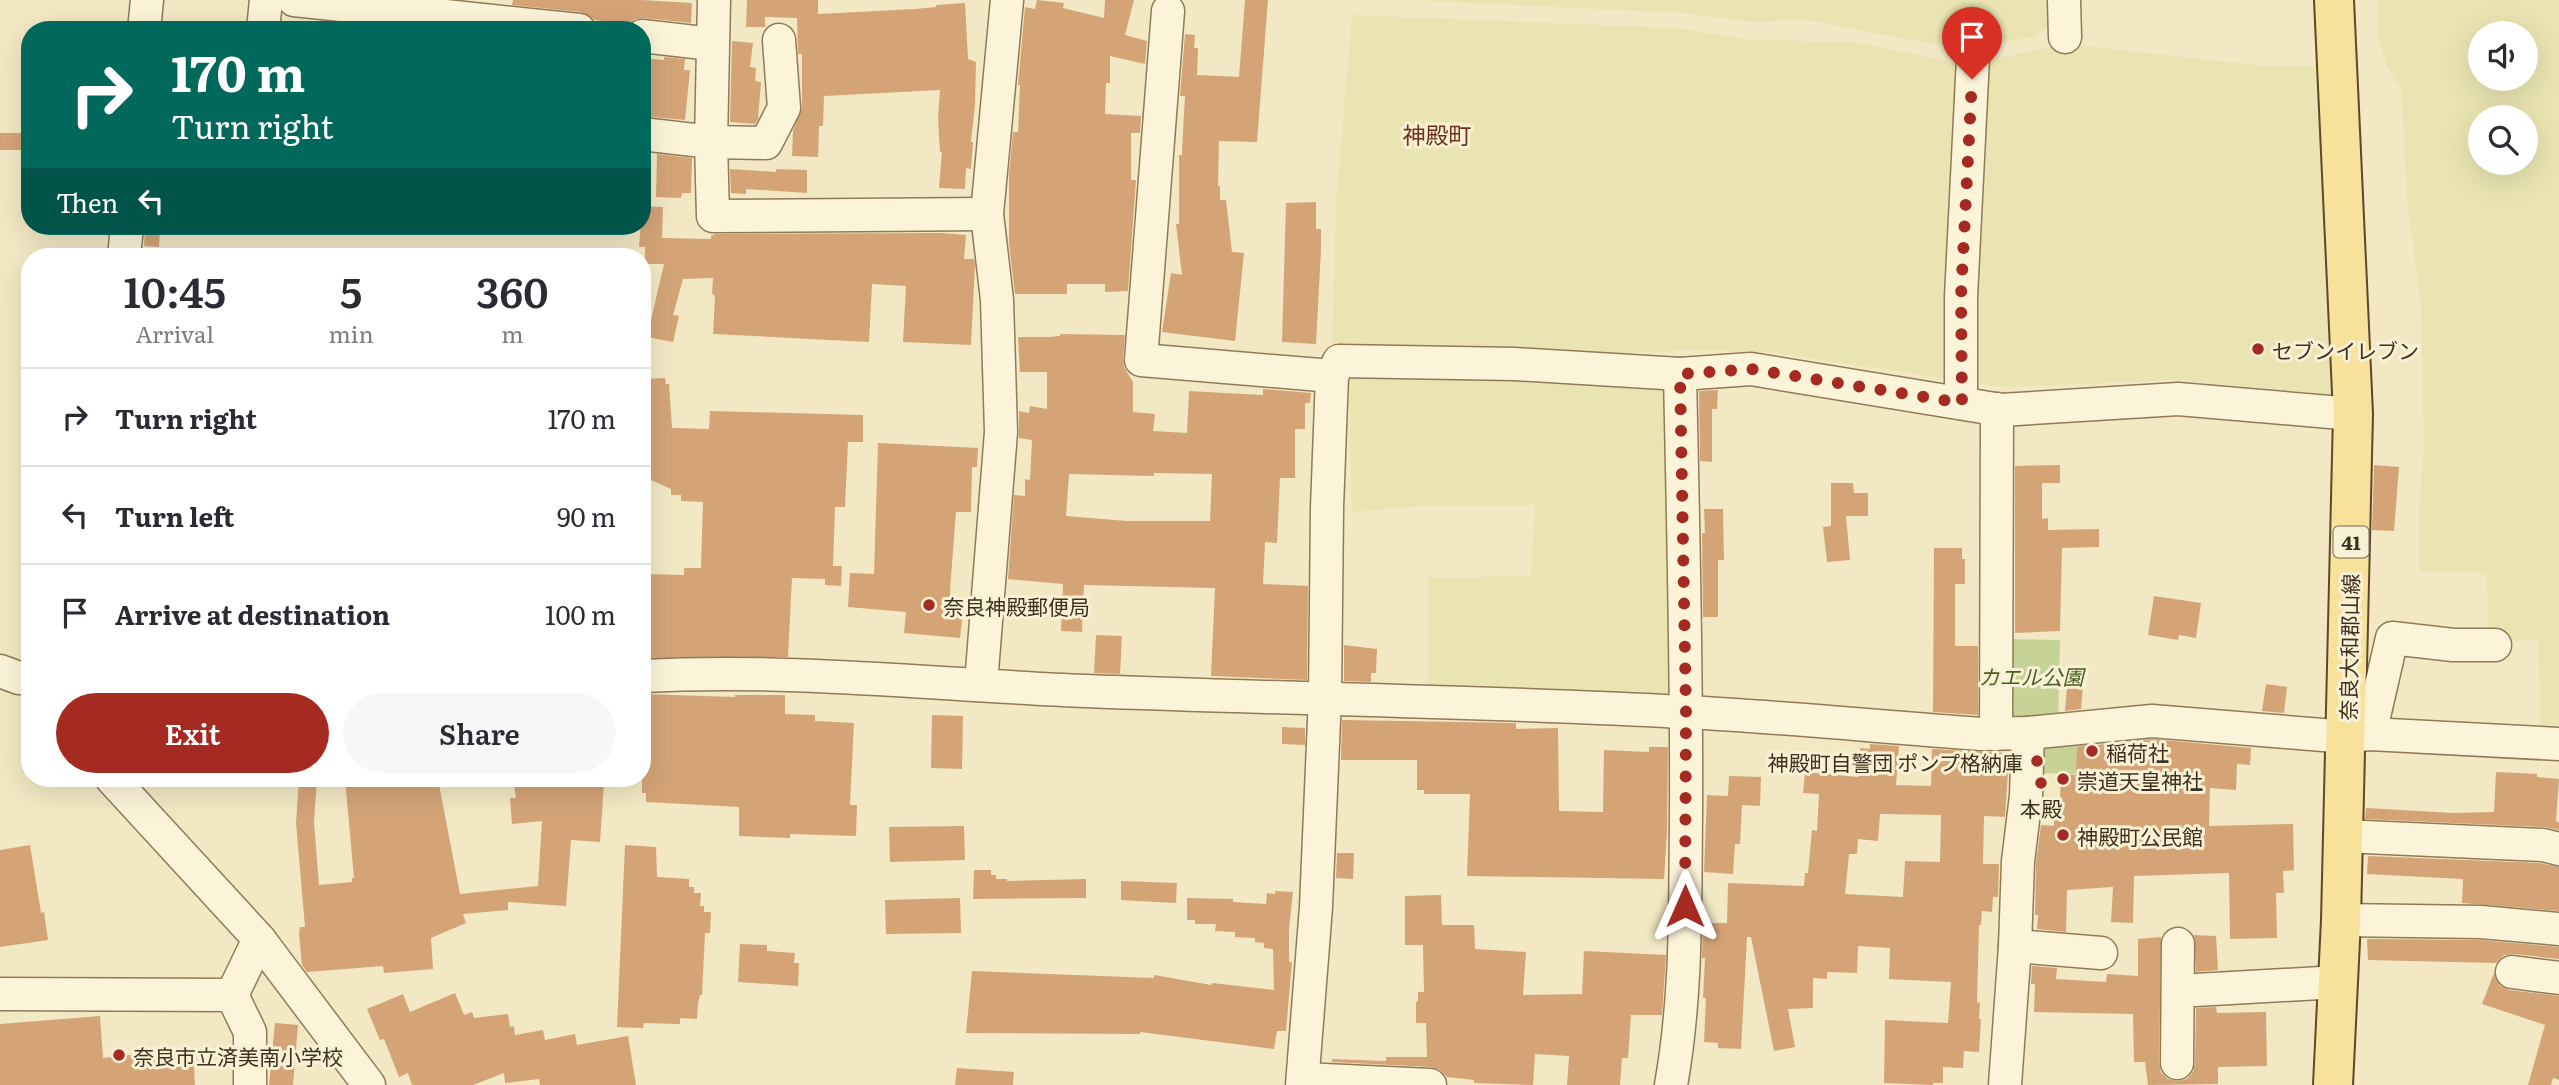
<!DOCTYPE html>
<meta charset="utf-8">
<style>
:root{--surface:#fff;--page:#f7f7f7;--text:#2b2b33;--muted:#7c7c81;--line:#e1e1e2;--accent:#a52a22}
body{margin:0;font-family:Literata,"Noto Sans JP",serif;background:var(--page);color:var(--text);height:100vh;display:flex;flex-direction:column;font-size:26px;white-space:nowrap}
*{box-sizing:border-box;margin:0}
p{font-size:23px;color:var(--muted)}
.icon{flex:none;width:38px;height:38px;fill:none;stroke:currentColor;stroke-width:2;stroke-linecap:round;stroke-linejoin:round}
.map{position:relative;flex:1;overflow:hidden}
.side{position:absolute;left:21px;top:248px;width:630px;height:539px;display:flex;flex-direction:column;background:var(--surface);border-radius:28px;box-shadow:0 7px 28px #0002}
.side>*{flex:none}
.banner{position:absolute;left:21px;top:21px;width:630px;height:214px;border-radius:28px;box-shadow:0 7px 28px #0002;background:#00695c;color:#fff;overflow:hidden}
.fabs{position:absolute;left:2468px;top:21px;display:grid;gap:14px}
.fabs a{display:grid;place-items:center;width:70px;height:70px;border-radius:50%;background:var(--surface);box-shadow:0 7px 28px #0002;font-size:35px}
.pin{position:absolute;display:grid;place-items:center;width:60px;height:60px;color:#fff;margin:-72px -30px;border-radius:50% 50% 50% 0;rotate:-45deg;box-shadow:0 0 7px #0007}
.pin .icon{rotate:45deg}
.me{position:absolute;width:77px;margin:-38px;rotate:0deg;stroke-linejoin:round;filter:drop-shadow(0 0 5px #0008)}
.turn{display:flex;align-items:center;gap:24px;height:147px;padding:0 35px;font-size:32px}
.turn .icon{width:91px;height:91px;stroke-width:2.5}
.turn b{display:block;font-size:49px;line-height:60px}
.then{display:flex;align-items:center;height:66px;padding:0 35px;background:#0003;gap:14px;font-size:26px}
.eta{display:flex;justify-content:space-evenly;align-items:center;height:119px;text-align:center}
.eta b{font-size:42px;font-weight:600;line-height:49px}
.primary-button{display:flex;gap:14px;margin-top:auto;padding:14px 35px}
.primary-button a{flex:1;height:80px;border-radius:42px;background:var(--accent);color:#fff;font-size:28px;font-weight:600;line-height:80px;text-align:center}
.primary-button a+a{background:var(--page);color:var(--text)}
ul{padding:0;list-style:none}
li{display:flex;align-items:center;gap:21px;height:98px;padding:0 35px;border-top:2px solid var(--line)}
li div{flex:1}
li b{display:block;font-size:26px}
li em{font-style:normal}
.map>svg:first-child{display:block}
</style>
<div class="map">
<svg width="2559" height="1085" viewBox="0 0 2559 1085">
<rect width="100%" height="100%" fill="#f2e8c4"/>
<g fill="#e9e4b1" fill-rule="evenodd">
<path d="M1410 0H2051V25L2034 36 1965 50 1806 20 1754 22 1684 13Z"/>
<path d="M2377 0H2559V729L2541 728 2538 640 2488 641 2487 573 2419 571V508L2424 451 2421 307 2407 198 2401 89 2387 66 2377 34ZM2480 33H2525V79H2480ZM2480 117H2525V163H2480Z"/>
<path d="M1352 15 1675 28 1751 40 1854 42 1965 65 2065 44 2264 66H2329L2336 395 2177 380 2003 387 1768 352 1687 350 1616 354 1565 351 1332 348 1336 204Z"/>
<path d="M1363 369 1663 383 1677 403 1676 695 1535 690H1428V578L1531 576 1535 505 1419 506 1352 512 1349 381Z"/>
</g>
<g fill="#c7d297">
<path d="M2004 639 2060 640 2058 724 2013 722 2003 710Z"/>
<path d="M2082 737 2094 743 2095 762 2077 774 2041 773 2031 743Z"/>
</g>
<g fill="#d4a477" fill-rule="evenodd">
<path d="M513 0H642L692 3 691 23 644 18 635 19 628 24 595 20 581 12 512 5Z"/>
<path d="M747 0H818V14L915 9 936 7V5L965 3 968 59 976 62 975 105 971 142H973L971 169 966 168 965 189 939 188 942 152H940L938 119 940 90 824 96 823 126H819L818 157 792 156 793 131 802 107V54H798L797 18 765 17V27H746Z"/>
<path d="M1037 0 1064 3 1063 8 1104 18 1105 0H1134L1125 35 1147 41 1145 64 1110 56V83H1106L1105 114 1141 116 1140 133H1131V180H1136L1128 291 1105 292V284H1067V294H1015L1009 243V175L1013 132H1018L1020 85H1018L1025 7 1035 9Z"/>
<path d="M1245 0H1268L1257 142 1219 141 1218 186H1220V200H1226L1232 252 1244 253 1235 341 1162 332 1171 273 1182 275 1176 224H1179V155H1182V150L1185 96H1180L1185 34 1195 35 1194 48H1198L1197 75 1239 77Z"/>
<path d="M732 41 753 43 750 67 756 68 755 81 761 82 758 119 755 124 730 122Z"/>
<path d="M664 57 685 59 684 70H690L685 120 642 116V58L664 60Z"/>
<rect x="0" y="133" width="29" height="17"/>
<path d="M657 154 692 158 691 193H682L681 198 656 197Z"/>
<path d="M730 169 776 172V169L807 170V193L746 189V194L731 193Z"/>
<path d="M1316 202V229H1321V250L1316 344 1282 342 1286 203Z"/>
<path d="M642 206 663 207 662 238 711 239V236L715 234 942 233 966 235 964 259H974L975 266 971 345 903 342 906 286 872 284 869 342 713 334 715 296 712 294 713 278 683 279 673 315 679 316 673 342 647 337 664 264H645V247H639Z"/>
<path d="M145 228 160 229 159 247 144 246Z"/>
<path d="M1060 334 1125 335 1123 359 1124 367 1133 382V412L1155 414 1153 431 1187 433 1189 391 1263 395V389L1311 393 1310 403H1305V429H1295V478H1280L1277 543 1265 542 1263 584 1308 586 1307 680 1211 676 1215 588 1084 585 1082 632 1061 631 1063 584 1008 579 1014 495 1025 496V479L1030 480 1032 440 1019 438V411L1029 413 1030 406 1047 409V372H1020L1018 337H1048L1060 336ZM1154 473 1212 474 1210 521H1127L1066 516 1069 474 1154 476Z"/>
<path d="M665 378 666 384H669L672 428 709 429 710 411 863 415V442H848L845 507H835L833 566H842L841 586 825 585V579L792 578 788 657 642 658V574L684 575V568H701L703 502 681 501V495H671V489L642 476V382H645V379Z"/>
<path d="M1718 390 1717 409H1712V462L1700 461 1699 391Z"/>
<path d="M878 443 978 448 977 467H972L971 512H956L950 590 951 600 964 602 960 638 904 633 906 612 848 607 850 573 874 574Z"/>
<path d="M2060 465V483H2042V519L2048 518V530L2099 529V547L2062 548 2060 631 2015 633V466Z"/>
<path d="M2374 465 2399 467 2394 531 2372 530Z"/>
<path d="M1831 483H1853L1854 493H1868V516H1846L1850 560 1827 562 1823 527 1831 526Z"/>
<path d="M1704 509H1723L1724 560H1718V617H1703L1702 533H1705Z"/>
<path d="M1934 548H1962V559H1965V584H1955V646H1978V715L1933 712Z"/>
<path d="M2154 596 2201 603 2196 638 2179 635 2178 640 2148 635Z"/>
<path d="M1096 635 1122 636 1120 674 1094 673Z"/>
<path d="M1344 645 1377 649 1376 673H1371V682L1344 681Z"/>
<path d="M2068 673 2084 675 2081 709 2065 711Z"/>
<path d="M2266 684 2287 687 2284 713 2262 711Z"/>
<path d="M642 694 735 697V695H785V714L815 715V721L854 723 850 805H857L856 836 790 834V838L739 836V807L646 802V793H642Z"/>
<path d="M932 715 963 716 962 769 931 768Z"/>
<path d="M1342 720 1516 723V729L1558 728 1559 811 1603 812 1604 750 1649 752V747H1668L1667 832 1664 879 1467 876 1470 794H1424V790H1417V760H1341Z"/>
<path d="M1282 727 1305 728V745L1282 744Z"/>
<path d="M2152 739 2251 748 2250 765 2237 764 2236 790 2210 788 2209 826 2293 824 2294 870 2283 871 2284 893H2276L2277 938 2230 939 2229 873 2134 876 2133 923 2111 922 2113 887 2067 890 2066 932 2037 929 2038 915H2035L2036 862 2041 825 2054 826V819L2059 820 2061 774 2076 775 2077 747Z"/>
<path d="M1870 744 1899 746 1896 785 1931 786 1932 749 2007 753 2009 756 2005 817 1984 816 1983 864H1999L1998 897H1993L1992 912 1982 911 1981 925H1979L1977 1002 1980 1003 1979 1019H1981L1979 1052 1964 1051 1963 1068 1943 1067V1083H1933V1085L1884 1083 1885 1020 1948 1023 1951 982 1889 979 1890 948 1858 946 1857 973 1827 972V979L1813 978V1008L1788 1009 1795 1047 1774 1051 1751 937H1747L1741 1049 1718 1048V1043L1704 1042 1706 998H1703L1705 958H1702L1703 923H1727L1728 883 1804 886 1805 873H1808L1812 830 1817 831 1819 794 1803 793 1805 772 1858 777 1860 748 1870 749ZM1880 814 1941 815 1940 862 1905 861 1903 897 1845 894 1849 854H1857L1858 839 1878 841Z"/>
<path d="M2496 772 2537 774V777L2559 779 2556 821 2559 822V830L2544 827 2365 819 2366 808 2453 813 2494 812Z"/>
<path d="M1729 776 1761 777 1760 806 1742 805 1740 844H1735L1733 874 1704 872 1707 795 1728 796Z"/>
<path d="M299 779H317L314 822 319 885 352 882V878H354L345 779H399L400 786 438 779 460 894 538 886 542 821 512 824 510 798H516L513 779H579L580 782 604 783 600 842 571 840 566 906 508 902V910L463 914 466 923 431 938 433 969 384 973 383 966 307 972 302 965 299 934 300 927H305L296 823Z"/>
<path d="M964 826 965 860 890 862 889 827Z"/>
<path d="M30 845 41 913 44 912 48 940 0 947V850Z"/>
<path d="M625 845 656 847 657 877 689 879V887H694V893H701L700 906H704V912H711L710 933H705L702 995H700L698 1003 697 1019 680 1018V1024L644 1023 643 1028 617 1027Z"/>
<path d="M1337 853H1354L1353 879 1336 878Z"/>
<path d="M2368 856 2540 863 2559 867V911L2462 903 2463 879 2367 874Z"/>
<path d="M974 870H991V875H996V879H1007V881L1086 879V898L973 899Z"/>
<path d="M1121 881 1177 883 1176 903 1121 900Z"/>
<path d="M1275 891 1293 892 1289 929V962H1292L1286 1031H1277L1274 1049 1140 1032V1034L966 1033 972 971 1154 978V975L1211 985 1212 983 1274 990 1273 949 1264 948V943L1255 942V938L1235 937V932L1215 931 1216 924H1195V920H1187V898L1233 899V902L1266 904 1267 893 1275 894Z"/>
<path d="M1441 895 1442 925H1474L1475 949 1526 952 1523 995 1582 994 1584 951 1666 955 1662 1015H1631L1628 1058H1622L1620 1085H1567L1569 1056 1535 1054 1533 1085 1474 1083V1080L1447 1077 1440 1070 1431 1067 1332 1062V1059L1386 1061V1057H1427L1426 1023H1416V1002L1418 1001V992H1424L1423 945H1405V896Z"/>
<path d="M960 898 961 933 886 934 885 900Z"/>
<path d="M2194 935 2216 936 2218 970 2196 972Z"/>
<path d="M2161 937 2159 1063 2161 1073 2168 1079 2178 1081 2187 1079 2193 1072 2195 1063 2196 1008 2216 1007 2217 1013 2266 1012 2267 1066 2218 1067V1084L2148 1085 2145 1062H2134L2133 1014 2034 1012 2035 984H2031L2032 966 2057 968 2056 979 2106 982 2107 974 2138 976V939Z"/>
<path d="M2367 939 2480 940 2559 947V959L2514 954 2504 955 2496 963 2368 960Z"/>
<path d="M740 944 767 945V951L795 953 794 963H799L798 986 738 982Z"/>
<path d="M2494 973 2500 986 2509 990 2559 996V1080L2553 1078 2551 1085H2528L2545 1025 2482 1004Z"/>
<path d="M455 993 464 1015 472 1012 474 1018 508 1014 510 1027 514 1026 515 1035 543 1030 545 1040 575 1034 577 1045 628 1036 636 1085H540L539 1079 505 1083 504 1073 473 1085H412L408 1073 399 1077 384 1039 380 1040 367 1009 403 994 410 1012Z"/>
<path d="M100 1016 103 1058 193 1048 195 1085H0V1024Z"/>
<path d="M275 1023 298 1025 293 1085H269Z"/>
<path d="M957 1068 1014 1072 1013 1085H955Z"/>
</g>
<g fill="none" stroke-linecap="round" stroke-linejoin="round">
<defs>
<g id="minor">
<path d="M294 0 579 30"/>
<path d="M714 0 711 142 713 216 987 214"/>
<path d="M2064 0 2065 37"/>
<path d="M1168 11 1141 360 1332 376"/>
<path d="M144 30 147 0"/>
<path d="M263 30 266 0"/>
<path d="M642 36 712 44"/>
<path d="M642 134 711 142 766 143 784 108 779 40"/>
<path d="M124 257 127 226"/>
<path d="M1961 403V297L1973 58"/>
<path d="M0 671 19 678H30"/>
<path d="M642 676C790 668 939 685 1086 691 1286 699 1486 701 1685 712 1784 717 1882 727 1981 734L2028 733 2152 721 2347 737 2370 734 2559 744"/>
<path d="M981 684 1001 432 997 300 987 214 1007 0"/>
<path d="M1996 734 1997 409"/>
<path d="M2370 734 2392 638 2453 645H2495"/>
<path d="M112 779 259 939 369 1085"/>
<path d="M2343 836 2543 845 2559 849"/>
<path d="M2341 920 2481 922 2559 929"/>
<path d="M2015 946 2101 953"/>
<path d="M2512 972 2559 978"/>
<path d="M2178 991 2338 982"/>
<path d="M0 994 232 995 259 939"/>
<path d="M232 995 250 1032V1085"/>
<path d="M2177 1063 2178 944"/>
<path d="M1303 1079 1430 1085"/>
<path d="M1302 1085 1316 907 1325 697 1327 508 1332 376 1339 361 1515 364 1680 374 1751 369 2001 410 2178 399 2353 414"/>
<path d="M1671 1085C1687 995 1685 906 1686 815 1687 668 1683 521 1680 374"/>
<path d="M2005 1085 2015 946 2018 861 2026 796 2028 733"/>
</g>
<path id="major" d="M2333 1085 2341 920 2353 414 2334 0"/>
</defs>
<use href="#minor" stroke="#907a58" stroke-width="35"/>
<use href="#major" stroke="#5d472d" stroke-width="42"/>
<use href="#minor" stroke="#fcf4d9" stroke-width="32"/>
<use href="#major" stroke="#f8e19a" stroke-width="38"/>
</g>
<g fill="none" stroke-linecap="round" stroke-linejoin="round">
<path stroke="#a52a22" stroke-width="12" stroke-dasharray="0 21.6" d="M1685 906 1686 712 1680 374 1751 369 1962 403 1961 296 1972 79"/>
</g>
<g fill="#a52a22" stroke="#f9f1d5" stroke-width="2.5">
<circle cx="2258" cy="349" r="7"/>
<circle cx="929" cy="605" r="7"/>
<circle cx="2092" cy="751" r="7"/>
<circle cx="2037" cy="761" r="7"/>
<circle cx="2063" cy="779" r="7"/>
<circle cx="2041" cy="783" r="7"/>
<circle cx="2063" cy="835" r="7"/>
<circle cx="119" cy="1055" r="7"/>
</g>
<g text-anchor="middle" dominant-baseline="central" stroke-width="6" stroke-linejoin="round" paint-order="stroke">
<rect fill="#f9f1d5" stroke="#766a55" stroke-width="2" x="2333.5" y="526.5" width="35" height="31" rx="5"/>
<g font-size="19" font-weight="bold" fill="#3e301e">
<text x="2351" y="542">41</text>
</g>
<g font-size="21" fill="#3e301e" stroke="#f9f1d5" text-anchor="start">
<text x="2272" y="349">セブンイレブン</text>
<text x="943" y="605">奈良神殿郵便局</text>
<text x="2106" y="751">稲荷社</text>
<text x="2023" y="761" text-anchor="end">神殿町自警団 ポンプ格納庫</text>
<text x="2077" y="779">崇道天皇神社</text>
<text x="2041" y="807" text-anchor="middle">本殿</text>
<text x="2077" y="835">神殿町公民館</text>
<text x="133" y="1055">奈良市立済美南小学校</text>
</g>
<g font-size="21" fill="#3e301e" stroke="#f9f1d5">
<text transform="translate(2348 647) rotate(-89)">奈良大和郡山線</text>
</g>
<g font-size="21" font-style="italic" fill="#4a5d22" stroke="#f9f1d5">
<text x="2031" y="675">カエル公園</text>
</g>
<g font-size="23" fill="#6f3119" stroke="#f9f1d5">
<text x="1437" y="134">神殿町</text>
</g>
</g>
</svg>
<div class="fabs">
<a><svg class="icon" aria-label="sound" viewBox="0 0 24 24"><path d="M4 9h4l5-4v14l-5-4H4zM17 9q2 3 0 6"/></svg></a>
<a><svg class="icon" aria-label="search" viewBox="0 0 24 24"><circle cx="10" cy="10" r="6"/><path d="M15 15l6 6"/></svg></a>
</div>
<div class="pin" style="left:1972px;top:79px;background:#d93025"><svg class="icon" aria-label="arrive" viewBox="0 0 24 24"><path d="M6 21V4h12l-3 4 3 4H6"/></svg></div>
<svg class="me" style="left:1685px;top:906px" viewBox="-20 -20 40 40"><path d="M0-17L14 15 0 8-14 15z" fill="#a52a22" stroke="#fff" stroke-width="4"/></svg>
<div class="banner">
<div class="turn"><svg class="icon" aria-label="right" viewBox="0 0 24 24"><path d="M7 20v-9h11M14 6l5 5-5 5"/></svg><div><b>170 m</b>Turn right</div></div>
<div class="then">Then<svg class="icon" aria-label="left" viewBox="0 0 24 24"><path d="M17 20v-9H6M10 6l-5 5 5 5"/></svg></div>
</div>
<section class="side">
<div class="eta">
<div><b>10:45</b><p>Arrival</p></div>
<div><b>5</b><p>min</p></div>
<div><b>360</b><p>m</p></div>
</div>
<ul>
<li><svg class="icon" aria-label="right" viewBox="0 0 24 24"><path d="M7 20v-9h11M14 6l5 5-5 5"/></svg><div><b>Turn right</b></div><em>170 m</em></li>
<li><svg class="icon" aria-label="left" viewBox="0 0 24 24"><path d="M17 20v-9H6M10 6l-5 5 5 5"/></svg><div><b>Turn left</b></div><em>90 m</em></li>
<li><svg class="icon" aria-label="arrive" viewBox="0 0 24 24"><path d="M6 21V4h12l-3 4 3 4H6"/></svg><div><b>Arrive at destination</b></div><em>100 m</em></li>
</ul>
<div class="primary-button"><a>Exit</a><a>Share</a></div>
</section>
</div>
